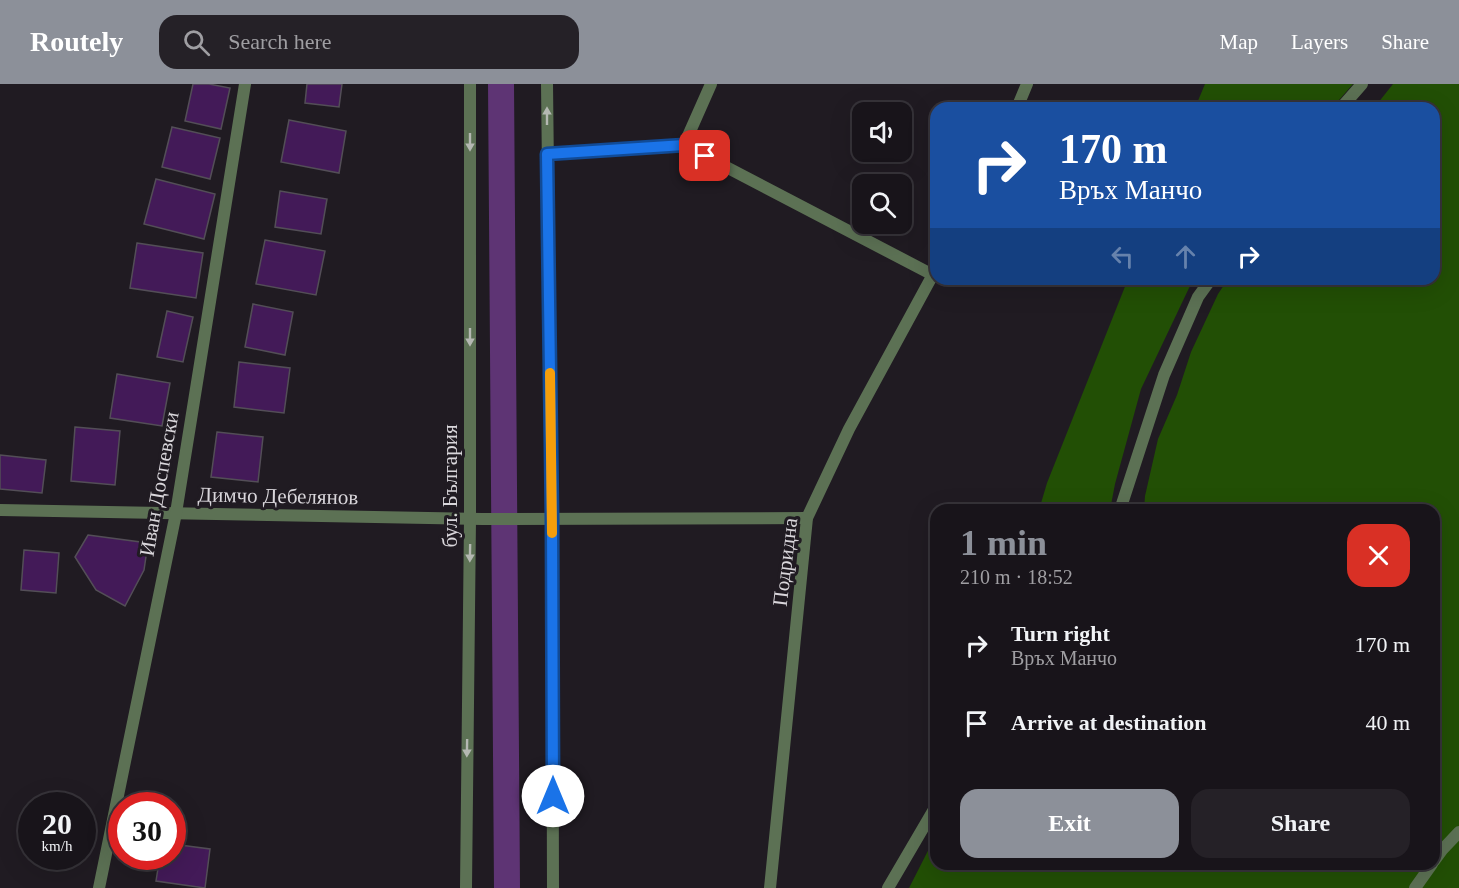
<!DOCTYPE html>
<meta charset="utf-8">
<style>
:root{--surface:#18141a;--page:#252127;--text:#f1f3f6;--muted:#9f9ea2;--line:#363339;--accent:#8c9099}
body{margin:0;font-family:"Times New Roman",serif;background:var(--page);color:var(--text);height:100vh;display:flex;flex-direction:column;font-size:22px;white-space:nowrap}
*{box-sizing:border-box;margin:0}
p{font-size:20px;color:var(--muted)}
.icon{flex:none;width:33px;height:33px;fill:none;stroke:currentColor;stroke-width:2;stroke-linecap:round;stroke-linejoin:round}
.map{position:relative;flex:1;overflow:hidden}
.side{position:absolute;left:930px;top:420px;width:510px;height:366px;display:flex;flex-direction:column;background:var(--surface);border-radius:18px;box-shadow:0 6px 24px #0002,0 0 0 2px var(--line)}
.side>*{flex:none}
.hud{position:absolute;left:930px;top:18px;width:510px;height:183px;border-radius:18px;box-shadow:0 6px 24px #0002,0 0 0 2px var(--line);background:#1a4fa0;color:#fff;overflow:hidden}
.fabs{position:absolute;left:852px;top:18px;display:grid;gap:12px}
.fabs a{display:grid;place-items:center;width:60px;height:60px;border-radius:12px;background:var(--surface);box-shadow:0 6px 24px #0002,0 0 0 2px var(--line);font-size:30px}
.speed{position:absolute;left:18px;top:708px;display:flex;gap:12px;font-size:30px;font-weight:700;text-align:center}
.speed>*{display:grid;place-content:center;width:78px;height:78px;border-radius:50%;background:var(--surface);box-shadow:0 6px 24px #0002,0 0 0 2px var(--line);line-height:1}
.speed small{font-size:15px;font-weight:400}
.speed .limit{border:9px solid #d22;background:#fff;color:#111}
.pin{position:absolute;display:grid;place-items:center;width:51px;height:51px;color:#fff;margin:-26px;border-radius:12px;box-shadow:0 3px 9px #0006}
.me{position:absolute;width:66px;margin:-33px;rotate:0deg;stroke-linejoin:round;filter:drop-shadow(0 0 4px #0008)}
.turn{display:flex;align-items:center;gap:21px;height:126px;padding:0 30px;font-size:27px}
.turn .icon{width:78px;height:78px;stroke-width:2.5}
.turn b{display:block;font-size:42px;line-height:51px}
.lanes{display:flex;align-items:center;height:57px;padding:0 30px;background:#0003;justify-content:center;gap:30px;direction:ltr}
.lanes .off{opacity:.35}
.round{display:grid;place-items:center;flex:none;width:63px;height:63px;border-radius:18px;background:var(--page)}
.summary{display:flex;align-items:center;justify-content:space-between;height:102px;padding:0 30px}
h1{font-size:36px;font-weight:700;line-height:45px;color:var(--accent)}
.button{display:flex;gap:12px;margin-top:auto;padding:12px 30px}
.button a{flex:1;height:69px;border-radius:18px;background:var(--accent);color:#fff;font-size:24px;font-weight:700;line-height:69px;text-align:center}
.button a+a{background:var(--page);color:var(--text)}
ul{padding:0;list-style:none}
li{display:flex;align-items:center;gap:18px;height:78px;padding:0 30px}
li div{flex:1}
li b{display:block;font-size:22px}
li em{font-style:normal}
header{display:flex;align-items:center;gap:36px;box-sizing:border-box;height:84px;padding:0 30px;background:var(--accent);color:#fff}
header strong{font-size:28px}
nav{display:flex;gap:33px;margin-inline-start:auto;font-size:21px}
.search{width:420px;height:54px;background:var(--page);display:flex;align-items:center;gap:15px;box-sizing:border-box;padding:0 21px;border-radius:18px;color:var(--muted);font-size:22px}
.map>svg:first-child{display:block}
</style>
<header>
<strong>Routely</strong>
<div class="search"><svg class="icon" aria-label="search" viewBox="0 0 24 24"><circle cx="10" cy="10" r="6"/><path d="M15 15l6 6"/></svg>Search here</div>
<nav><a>Map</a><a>Layers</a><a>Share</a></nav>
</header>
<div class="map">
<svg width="1459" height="804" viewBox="0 0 1459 804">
<rect width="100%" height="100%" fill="#201b22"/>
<g fill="#224f05">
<path d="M1205 0H1353L1332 24H1195Z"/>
<path d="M1393 0H1459V804H909L936 751V780H1434V426H1144L1145 412 1158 355 1177 311 1191 268 1218 210 1228 195H1434V24H1374Z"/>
<path d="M1128 195H1195L1189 204 1141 305 1115 400 1110 426H1039L1047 399Z"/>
</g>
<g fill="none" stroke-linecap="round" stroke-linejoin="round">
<path stroke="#5e3474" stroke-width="26" d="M501 0 507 804"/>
</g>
<g fill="#431a58" stroke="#534e57" stroke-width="1.5">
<path d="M193 0H209L230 4 221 45 185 37Z"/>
<path d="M307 0H342L339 23 305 19Z"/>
<path d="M289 36 346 47 339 89 281 78Z"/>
<path d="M172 43 220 54 210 95 162 83Z"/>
<path d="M156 95 215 110 204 155 144 140Z"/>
<path d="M280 107 327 115 321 150 275 143Z"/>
<path d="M265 156 325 167 316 211 256 200Z"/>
<path d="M137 159 203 169 196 214 130 204Z"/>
<path d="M253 220 293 228 285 271 245 263Z"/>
<path d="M167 227 193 233 183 278 157 273Z"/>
<path d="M239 278 290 284 284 329 234 323Z"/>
<path d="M117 290 170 299 162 342 110 334Z"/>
<path d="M75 343 120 347 115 401 71 397Z"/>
<path d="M217 348 263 353 258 398 211 393Z"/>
<path d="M0 371 46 376 42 409 0 405Z"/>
<path d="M88 451 148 459 144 486 125 522 96 506 75 473Z"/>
<path d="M24 466 59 469 56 509 21 506Z"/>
<path d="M172 760 210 765 205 804 156 797 160 772H172Z"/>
</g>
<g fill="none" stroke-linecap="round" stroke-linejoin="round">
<g stroke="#5c7154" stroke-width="12">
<path d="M547 0 552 435 553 804"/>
<path d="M1017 24 1027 0"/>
<path d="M1341 24 1362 0"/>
<path d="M684 61 711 0"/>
<path d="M547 70 684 61 933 191"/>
<path d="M0 426 482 435 807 434"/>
<path d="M1120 426 1164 291 1198 213 1211 195"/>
<path d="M1434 777 1442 766 1459 748"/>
<path d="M99 804 176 429 245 0"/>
<path d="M466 804 470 435V0"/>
<path d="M770 804 807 434 849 345 936 185"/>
<path d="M888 804 936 722"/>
<path d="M1415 804 1432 780"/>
</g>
</g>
<defs><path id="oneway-solid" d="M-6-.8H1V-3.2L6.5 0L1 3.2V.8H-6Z" transform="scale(1.5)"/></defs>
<g fill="#b4b8b2">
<use href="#oneway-solid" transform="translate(547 32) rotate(-90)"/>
<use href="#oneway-solid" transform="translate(470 58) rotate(90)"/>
<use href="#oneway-solid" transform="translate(470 253) rotate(90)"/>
<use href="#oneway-solid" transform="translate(470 469) rotate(91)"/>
<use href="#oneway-solid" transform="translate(467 664) rotate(91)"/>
</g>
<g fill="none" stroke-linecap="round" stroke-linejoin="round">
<defs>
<path id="route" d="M553 712 552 435 547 70 684 61 705 72"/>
</defs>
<use href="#route" stroke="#114b97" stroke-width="15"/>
<use href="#route" stroke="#1a73e8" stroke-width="10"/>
<path stroke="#f59e0b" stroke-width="10" d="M550 289 552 449"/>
</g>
<g text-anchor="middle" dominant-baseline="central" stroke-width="6" stroke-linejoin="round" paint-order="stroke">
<g font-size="21" fill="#d9d6db" stroke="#201b22">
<text transform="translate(159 400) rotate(-80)">Иван Доспевски</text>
<text transform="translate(450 402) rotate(-90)">бул. България</text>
<text transform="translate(278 412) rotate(1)">Димчо Дебелянов</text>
<text transform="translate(785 478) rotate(-83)">Подридна</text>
</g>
</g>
</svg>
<div class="fabs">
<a><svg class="icon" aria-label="sound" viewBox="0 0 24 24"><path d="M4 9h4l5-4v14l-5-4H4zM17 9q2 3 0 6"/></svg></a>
<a><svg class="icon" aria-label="search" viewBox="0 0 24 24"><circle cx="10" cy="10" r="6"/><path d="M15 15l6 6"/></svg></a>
</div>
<div class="speed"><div>20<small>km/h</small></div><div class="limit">30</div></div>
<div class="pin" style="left:705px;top:72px;background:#d93025"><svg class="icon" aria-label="arrive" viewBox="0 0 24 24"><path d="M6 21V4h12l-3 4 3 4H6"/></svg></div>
<svg class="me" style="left:553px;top:712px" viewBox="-20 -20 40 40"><circle r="19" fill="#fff"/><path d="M0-13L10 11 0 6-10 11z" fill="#1a73e8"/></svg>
<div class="hud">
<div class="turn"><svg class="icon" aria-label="right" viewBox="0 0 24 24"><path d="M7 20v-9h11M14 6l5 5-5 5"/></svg><div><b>170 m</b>Връх Манчо</div></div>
<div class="lanes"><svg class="icon off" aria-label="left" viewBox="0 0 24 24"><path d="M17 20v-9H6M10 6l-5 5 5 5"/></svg><svg class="icon off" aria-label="ahead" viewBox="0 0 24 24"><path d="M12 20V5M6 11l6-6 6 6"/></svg><svg class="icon" aria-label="right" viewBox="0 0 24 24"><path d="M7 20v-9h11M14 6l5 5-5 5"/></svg></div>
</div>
<section class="side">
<div class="summary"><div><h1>1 min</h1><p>210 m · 18:52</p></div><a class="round" style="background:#d93025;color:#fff"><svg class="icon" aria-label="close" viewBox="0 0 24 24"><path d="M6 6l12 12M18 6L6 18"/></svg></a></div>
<ul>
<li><svg class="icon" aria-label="right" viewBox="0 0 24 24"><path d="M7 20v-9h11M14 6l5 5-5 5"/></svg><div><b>Turn right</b><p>Връх Манчо</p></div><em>170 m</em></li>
<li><svg class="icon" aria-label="arrive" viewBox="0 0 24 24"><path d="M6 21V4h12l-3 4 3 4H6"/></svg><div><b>Arrive at destination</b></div><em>40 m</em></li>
</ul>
<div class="button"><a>Exit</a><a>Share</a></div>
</section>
</div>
